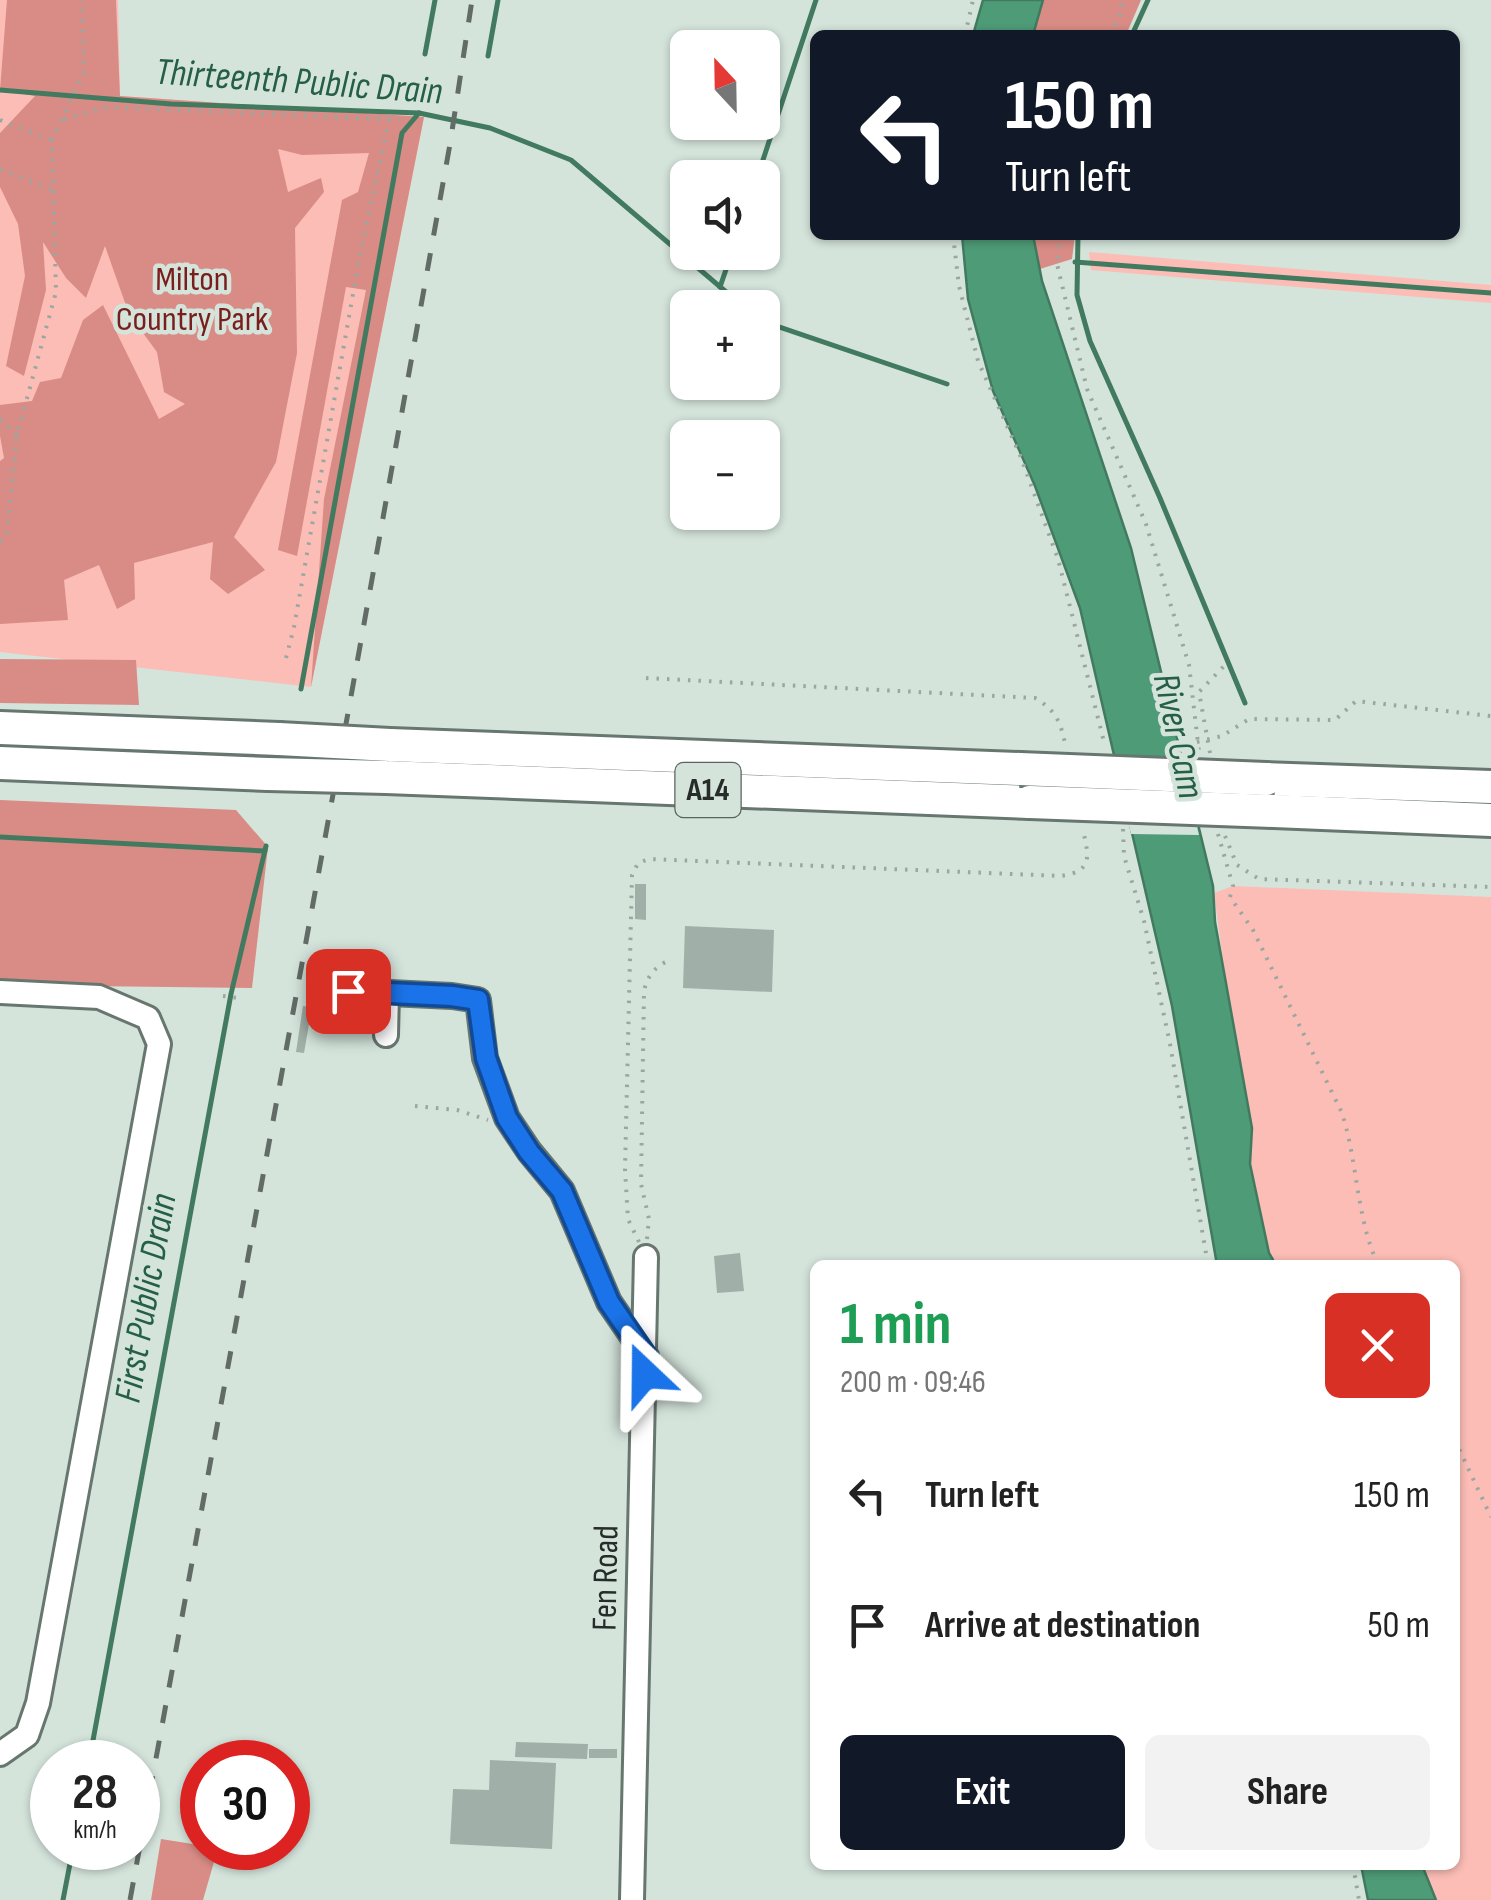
<!DOCTYPE html>
<meta charset="utf-8">
<style>
:root{--surface:#fff;--page:#f2f2f2;--text:#222;--muted:#767676;--accent:#111827}
body{margin:0;font-family:"Sofia Sans Condensed",sans-serif;background:var(--page);color:var(--text);height:100vh;display:flex;flex-direction:column;font-size:38px;white-space:nowrap}
*{box-sizing:border-box;margin:0}
p{font-size:32px;color:var(--muted)}
.icon{flex:none;width:55px;height:55px;fill:none;stroke:currentColor;stroke-width:2;stroke-linecap:round;stroke-linejoin:round}
.map{position:relative;flex:1;overflow:hidden}
.details{position:absolute;left:810px;top:1260px;width:650px;height:610px;display:flex;flex-direction:column;background:var(--surface);border-radius:15px;box-shadow:0 2px 8px #0004}
.details>*{flex:none}
.guide{position:absolute;left:810px;top:30px;width:650px;height:210px;border-radius:15px;box-shadow:0 2px 8px #0004;background:#111827;color:#fff;overflow:hidden}
.needle{width:65px;rotate:338deg}
.buttons{position:absolute;left:670px;top:30px;display:grid;gap:20px}
.buttons a{display:grid;place-items:center;width:110px;height:110px;border-radius:15px;background:var(--surface);box-shadow:0 2px 8px #0004;font-size:50px}
.speed{position:absolute;left:30px;top:1740px;display:flex;gap:20px;font-size:50px;font-weight:700;text-align:center}
.speed>*{display:grid;place-content:center;width:130px;height:130px;border-radius:50%;background:var(--surface);box-shadow:0 2px 8px #0004;line-height:1}
.speed small{font-size:25px;font-weight:400}
.speed .limit{border:15px solid #d22;background:#fff;color:#111}
.pin{position:absolute;display:grid;place-items:center;width:85px;height:85px;color:#fff;margin:-42px;border-radius:20px;box-shadow:0 5px 15px #0006}
.me{position:absolute;width:110px;margin:-55px;rotate:337deg;stroke-linejoin:round;filter:drop-shadow(0 0 8px #0008)}
.turn{display:flex;align-items:center;gap:35px;height:210px;padding:0 30px;font-size:45px}
.turn .icon{width:130px;height:130px;stroke-width:2.5}
.turn b{display:block;font-size:70px;line-height:85px}
.round{display:grid;place-items:center;flex:none;width:105px;height:105px;border-radius:15px;background:var(--page)}
.head{display:flex;align-items:center;justify-content:space-between;height:170px;padding:0 30px}
h1{font-size:60px;font-weight:700;line-height:75px;color:#1e9e55}
.primary-button{display:flex;gap:20px;margin-top:auto;padding:20px 30px}
.primary-button a{flex:1;height:115px;border-radius:15px;background:var(--accent);color:#fff;font-size:40px;font-weight:700;line-height:115px;text-align:center}
.primary-button a+a{background:var(--page);color:var(--text)}
ul{padding:0;list-style:none}
li{display:flex;align-items:center;gap:30px;height:130px;padding:0 30px}
li div{flex:1}
li b{display:block;font-size:38px}
li em{font-style:normal}
.map>svg:first-child{display:block}
</style>
<div class="map">
<svg width="1491" height="1900" viewBox="0 0 1491 1900">
<rect width="100%" height="100%" fill="#d4e4db"/>
<g fill="#fbbdb6">
<path d="M0 0H118L120 96 424 117 311 687 0 652Z"/>
<path d="M1089 252 1491 285V303L1091 270Z"/>
<path d="M1233 886 1491 897V1900H1409L1401 1865H1455V1265H1276L1269 1253 1250 1164 1214 893Z"/>
</g>
<g fill="#d98c85">
<path d="M7 0H116L120 96 424 117 311 687 324 499 366 290 346 287 297 556 278 550 342 200 358 192 369 153 302 155 278 149 288 192 321 178 324 192 295 228 297 353 276 462 234 537 265 570 228 594 210 579 213 542 134 563 135 599 117 609 99 565 64 580 68 620 0 624V461L4 458 0 436V405L32 401 40 382 61 378 83 320 103 305 159 419 185 404 164 392 157 352 129 314 105 246 86 298 66 278 43 242 46 290 24 376 6 366 25 276 18 224 0 187V133L35 96 0 90Z"/>
<path d="M1043 0H1141L1126 35H1033Z"/>
<path d="M1033 235H1075L1072 259 1040 269Z"/>
<path d="M0 659 136 660 139 705 0 703Z"/>
<path d="M0 800 236 810 268 847 252 988 0 985Z"/>
<path d="M161 1839 218 1848 203 1900H151Z"/>
</g>
<g fill="#4e9b77" stroke="#427a60" stroke-width="2.5">
<path d="M983 0H1043L1033 35H973Z"/>
<path d="M962 235H1033L1042 281 1131 548 1213 886 1215 922 1252 1128 1250 1164 1269 1253 1276 1265H1217L1172 1006 1080 608 1035 486 993 391 968 299Z"/>
<path d="M1361 1865H1422L1436 1900H1368Z"/>
</g>
<path fill="#d4e4db" d="M1113 759 1182 762 1199 835 1131 834Z"/>
<g fill="none" stroke-linecap="round" stroke-linejoin="round">
<g stroke="#427a60" stroke-width="5">
<path d="M1132 35 1148 0"/>
<path d="M425 54 435 0"/>
<path d="M488 56 498 0"/>
<path d="M0 90 171 104 419 113 490 128 571 160 745 308"/>
<path d="M757 178 816 0"/>
<path d="M1078 235 1077 295 1090 341 1160 498 1245 703"/>
<path d="M1075 262 1491 293"/>
<path d="M720 287 732 252"/>
<path d="M762 321 947 384"/>
<path d="M301 689 402 133 419 113"/>
<path d="M0 837 265 851"/>
<path d="M89 1762 231 994 266 846"/>
<path d="M63 1900 73 1848"/>
</g>
</g>
<g fill="#a0afa7">
<path d="M635 884H646V920L635 919Z"/>
<path d="M685 926 774 930 772 992 683 988Z"/>
<path d="M303 1006 312 1007 304 1053 296 1052Z"/>
<path d="M740 1253 744 1291 717 1293 714 1256Z"/>
<path d="M516 1742 588 1744 587 1759 515 1757Z"/>
<rect x="589" y="1749" width="28" height="9"/>
<path d="M490 1760 556 1763 552 1849 450 1844 453 1789 489 1790Z"/>
</g>
<g fill="none" stroke-linecap="round" stroke-linejoin="round">
<defs>
<g id="minor">
<path d="M348 991 452 996 478 1000 485 1058 507 1118 529 1151 562 1191 609 1302 646 1356"/>
<path d="M0 992 99 997 148 1018 159 1044 38 1703 27 1735 0 1754"/>
<path d="M386 1035 387 993"/>
<path d="M632 1900 646 1257"/>
</g>
<g id="highway">
<path d="M0 728 279 739"/>
<path d="M390 745 1020 769"/>
<path d="M0 763 268 774"/>
<path d="M386 777 1030 802"/>
<path d="M1266 779 1491 787"/>
<path d="M1274 811 1491 820"/>
</g>
</defs>
<use href="#minor" stroke="#67766e" stroke-width="28"/>
<use href="#highway" stroke="#67766e" stroke-width="38"/>
<g stroke="#9aa7a0" stroke-width="4" stroke-dasharray="2.5 8" stroke-linecap="butt">
<path d="M965 35 973 0"/>
<path d="M1110 35 1121 13 1122 0"/>
<path d="M64 119 107 107 399 120"/>
<path d="M0 120 52 140"/>
<path d="M0 169 53 190"/>
<path d="M953 235 959 286 978 361 1020 455 1058 559 1105 746"/>
<path d="M1060 235 1057 264 1087 389 1146 524 1189 665 1199 752"/>
<path d="M0 419 17 435"/>
<path d="M0 542 7 532 17 435 56 292 52 140 84 72 82 0"/>
<path d="M286 658 294 627 361 249 389 120"/>
<path d="M646 678 1035 698C1057 711 1061 723 1066 748"/>
<path d="M1197 742 1222 736 1249 719 1335 720 1356 701 1491 716"/>
<path d="M1210 753 1199 692 1225 665"/>
<path d="M1123 829 1124 856 1144 921 1170 1044 1208 1265"/>
<path d="M1218 834 1233 886 1230 897 1253 930 1342 1113C1358 1163 1356 1217 1378 1265"/>
<path d="M1225 836 1237 865 1259 879 1491 887"/>
<path d="M223 996 238 998"/>
<path d="M415 1106 457 1110 488 1120"/>
<path d="M647 1239 649 1219 641 1184 644 991C647 977 654 967 668 961"/>
<path d="M639 1242 628 1219 625 1169 632 875 638 863 649 859 1061 876C1093 871 1089 857 1083 830"/>
<path d="M1455 1440 1491 1517"/>
<path d="M1353 1865 1359 1900"/>
</g>
<use href="#minor" stroke="#fff" stroke-width="22"/>
<use href="#highway" stroke="#fff" stroke-width="32"/>
<path stroke="#626b66" stroke-width="5" stroke-dasharray="18 18" stroke-linecap="butt" d="M130 1900 350 702 450 144 472 0"/>
<defs>
<g id="highway-bridge">
<path d="M279 739 390 745"/>
<path d="M1020 769 1266 779"/>
<path d="M268 774 386 777"/>
<path d="M1030 802 1274 811"/>
</g>
</defs>
<use href="#highway-bridge" stroke="#67766e" stroke-width="38" stroke-linecap="butt"/>
<use href="#highway-bridge" stroke="#fff" stroke-width="32"/>
</g>
<g fill="none" stroke-linecap="round" stroke-linejoin="round">
<defs>
<path id="route" d="M348 991 452 996 478 1000 486 1058 507 1118 529 1152 562 1191 609 1302 646 1356 645 1374"/>
</defs>
<use href="#route" stroke="#114b97" stroke-width="25"/>
<use href="#route" stroke="#1a73e8" stroke-width="18"/>
</g>
<g text-anchor="middle" dominant-baseline="central" stroke-width="9" stroke-linejoin="round" paint-order="stroke">
<rect fill="#d4e4db" stroke="#5a635e" stroke-width="2.5" x="675.5" y="763" width="65" height="54" rx="8"/>
<g font-size="32" font-weight="bold" fill="#262c29">
<text x="708" y="790">A14</text>
</g>
<g font-size="35" fill="#791e1d" stroke="#d4e4db">
<text x="192" y="279">Milton<tspan x="192" dy="40">Country Park</tspan></text>
</g>
<g font-size="35" fill="#262c29" stroke="#d4e4db">
<text transform="translate(606 1578) rotate(-89)">Fen Road</text>
</g>
<g font-size="38" font-style="italic" fill="#255f45" stroke="#d4e4db">
<text transform="translate(299 82) rotate(4)">Thirteenth Public Drain</text>
<text transform="translate(1178 736) rotate(78)">River Cam</text>
<text transform="translate(146 1298) rotate(-80)">First Public Drain</text>
</g>
</g>
</svg>
<div class="buttons">
<a><svg class="needle" viewBox="-14 -14 28 28"><path d="M0-13l5 13h-10z" fill="#e53935"/><path d="M0 13l5-13h-10z" fill="#767676"/></svg></a>
<a><svg class="icon" aria-label="sound" viewBox="0 0 24 24"><path d="M4 9h4l5-4v14l-5-4H4zM17 9q2 3 0 6"/></svg></a>
<a>+</a>
<a>−</a>
</div>
<div class="speed"><div>28<small>km/h</small></div><div class="limit">30</div></div>
<div class="pin" style="left:348px;top:991px;background:#d93025"><svg class="icon" aria-label="arrive" viewBox="0 0 24 24"><path d="M6 21V4h12l-3 4 3 4H6"/></svg></div>
<svg class="me" style="left:645px;top:1374px" viewBox="-20 -20 40 40"><path d="M0-17L14 15 0 8-14 15z" fill="#1a73e8" stroke="#fff" stroke-width="4"/></svg>
<div class="guide">
<div class="turn"><svg class="icon" aria-label="left" viewBox="0 0 24 24"><path d="M17 20v-9H6M10 6l-5 5 5 5"/></svg><div><b>150 m</b>Turn left</div></div>
</div>
<section class="details">
<div class="head"><div><h1>1 min</h1><p>200 m · 09:46</p></div><a class="round" style="background:#d93025;color:#fff"><svg class="icon" aria-label="close" viewBox="0 0 24 24"><path d="M6 6l12 12M18 6L6 18"/></svg></a></div>
<ul>
<li><svg class="icon" aria-label="left" viewBox="0 0 24 24"><path d="M17 20v-9H6M10 6l-5 5 5 5"/></svg><div><b>Turn left</b></div><em>150 m</em></li>
<li><svg class="icon" aria-label="arrive" viewBox="0 0 24 24"><path d="M6 21V4h12l-3 4 3 4H6"/></svg><div><b>Arrive at destination</b></div><em>50 m</em></li>
</ul>
<div class="primary-button"><a>Exit</a><a>Share</a></div>
</section>
</div>
